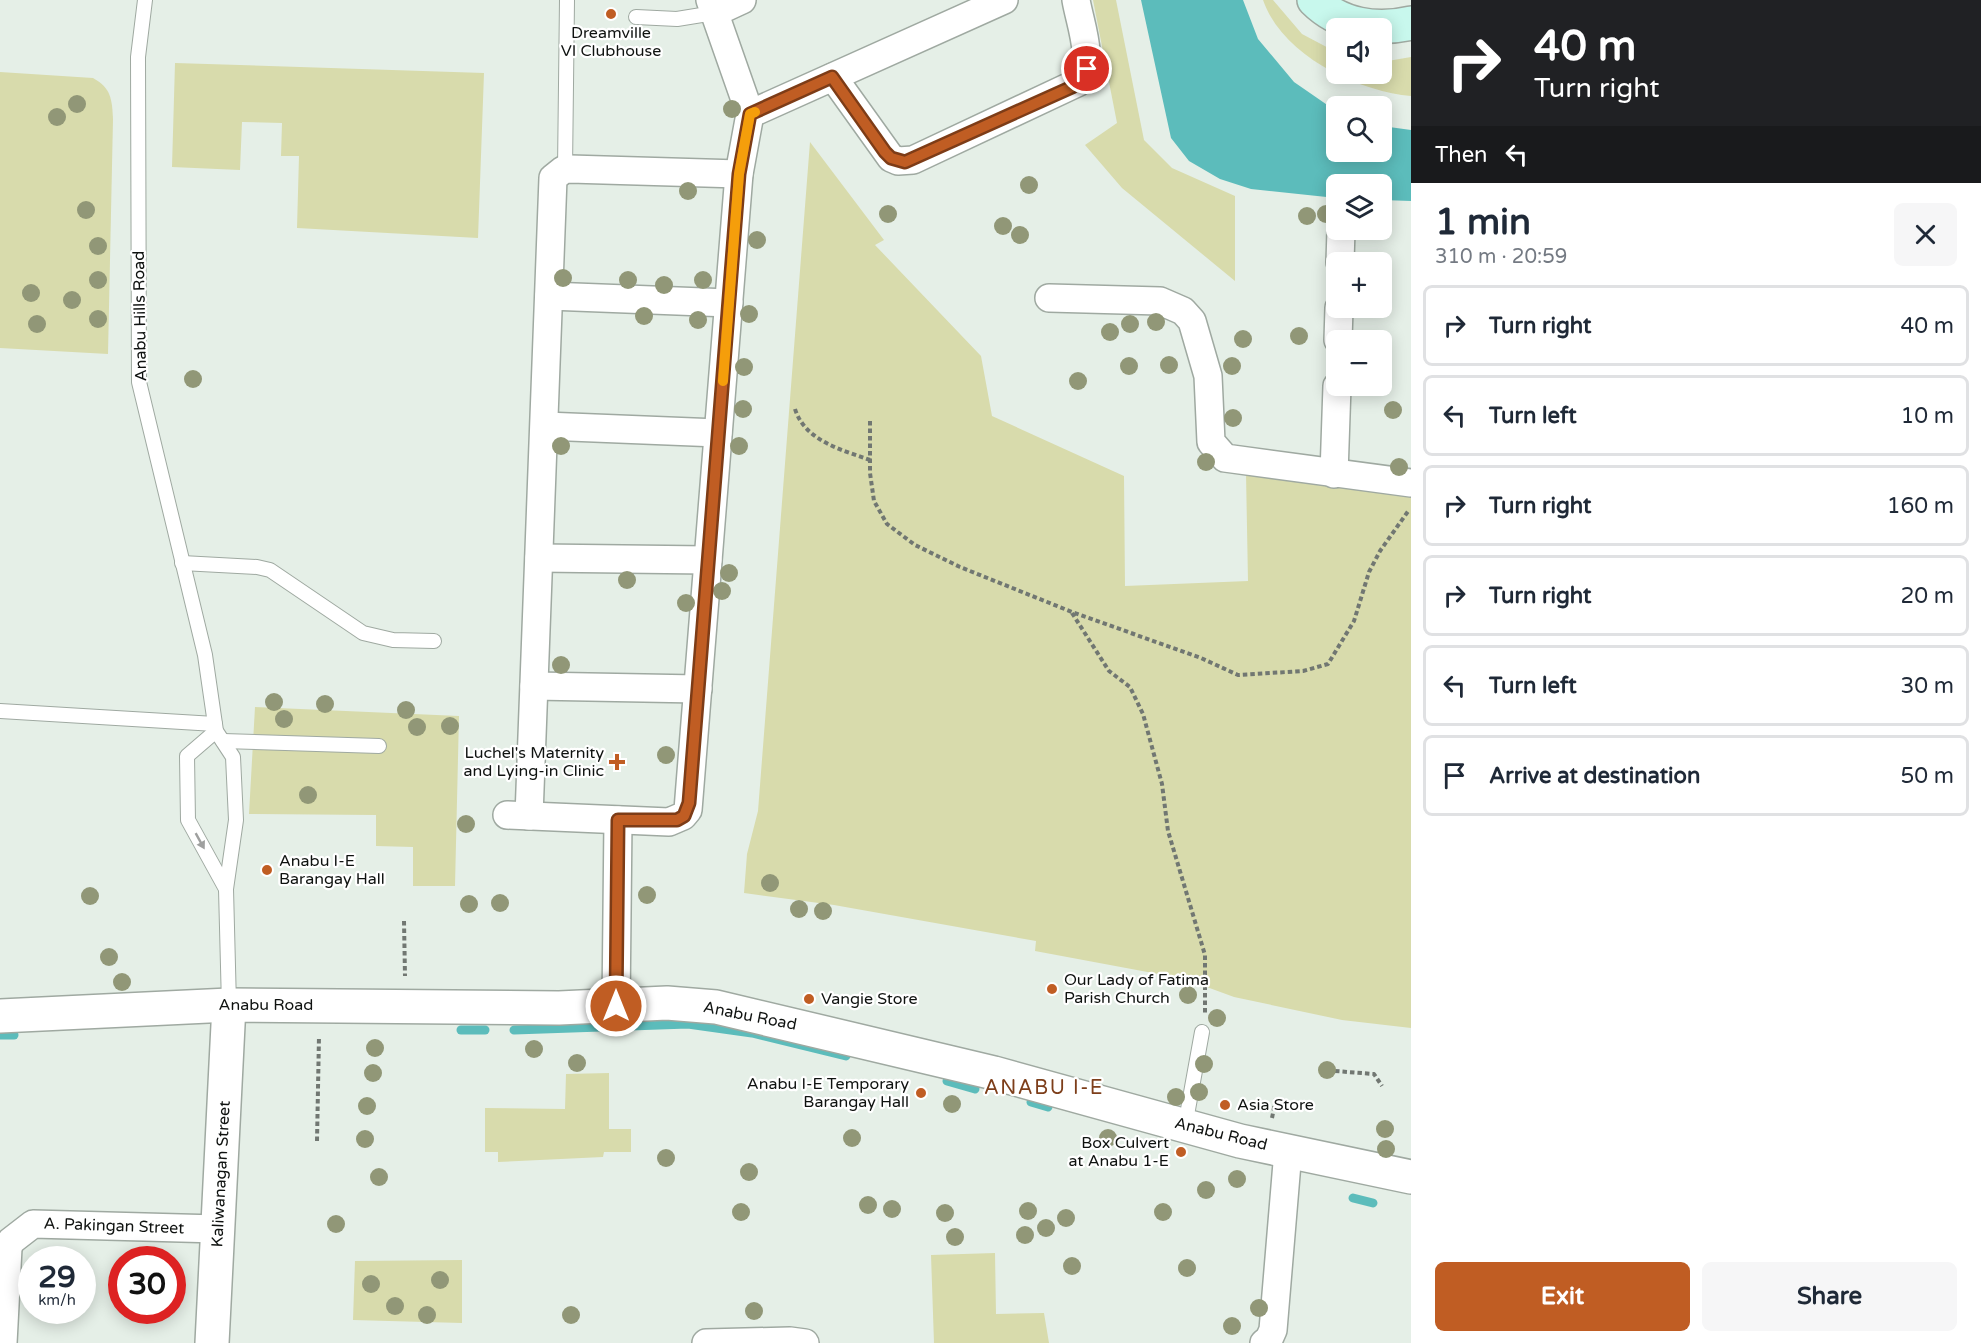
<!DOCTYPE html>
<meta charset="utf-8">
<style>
:root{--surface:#fff;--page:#f6f6f7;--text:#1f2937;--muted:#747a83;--line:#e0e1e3;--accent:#c05d23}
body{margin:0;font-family:"Varela Round",sans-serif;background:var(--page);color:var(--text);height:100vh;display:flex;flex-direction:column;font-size:22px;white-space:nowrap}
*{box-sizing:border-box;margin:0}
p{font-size:20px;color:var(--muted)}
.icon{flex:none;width:33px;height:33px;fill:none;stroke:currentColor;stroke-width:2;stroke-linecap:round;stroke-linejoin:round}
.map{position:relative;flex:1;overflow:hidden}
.sheet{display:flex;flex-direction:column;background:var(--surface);width:570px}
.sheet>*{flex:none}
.hud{background:#202124;color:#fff;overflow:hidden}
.controls{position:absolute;left:1326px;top:18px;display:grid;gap:12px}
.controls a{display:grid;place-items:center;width:66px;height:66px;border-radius:9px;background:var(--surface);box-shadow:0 3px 15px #0003;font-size:30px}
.speed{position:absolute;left:18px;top:1246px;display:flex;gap:12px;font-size:30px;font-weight:700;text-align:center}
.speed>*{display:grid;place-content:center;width:78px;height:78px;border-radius:50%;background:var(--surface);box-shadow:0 3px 15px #0003;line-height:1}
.speed small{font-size:15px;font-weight:400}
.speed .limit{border:9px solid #d22;background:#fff;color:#111}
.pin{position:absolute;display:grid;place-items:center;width:51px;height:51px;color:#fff;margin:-26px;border:3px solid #fff;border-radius:50%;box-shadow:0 2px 6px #0007}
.me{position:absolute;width:66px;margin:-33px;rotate:0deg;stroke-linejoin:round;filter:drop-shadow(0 0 4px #0008)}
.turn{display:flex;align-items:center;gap:21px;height:126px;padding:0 24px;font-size:27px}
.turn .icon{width:78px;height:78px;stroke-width:2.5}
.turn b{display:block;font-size:42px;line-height:51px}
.then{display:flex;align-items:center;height:57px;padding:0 24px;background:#0003;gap:12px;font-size:22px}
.round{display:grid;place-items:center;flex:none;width:63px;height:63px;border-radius:9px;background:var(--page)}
.head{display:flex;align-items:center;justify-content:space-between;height:102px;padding:0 24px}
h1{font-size:36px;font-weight:700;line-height:45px}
.button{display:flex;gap:12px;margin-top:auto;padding:12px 24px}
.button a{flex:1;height:69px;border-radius:9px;background:var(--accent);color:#fff;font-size:24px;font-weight:700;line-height:69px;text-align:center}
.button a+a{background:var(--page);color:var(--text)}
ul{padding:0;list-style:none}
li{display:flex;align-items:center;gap:18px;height:81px;margin:0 12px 9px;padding:0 12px;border:3px solid var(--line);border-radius:9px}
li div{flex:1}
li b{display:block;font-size:22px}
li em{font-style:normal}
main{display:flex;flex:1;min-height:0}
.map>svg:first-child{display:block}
</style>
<main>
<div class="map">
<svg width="1411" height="1343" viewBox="0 0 1411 1343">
<rect width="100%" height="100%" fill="#e5efe7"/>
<g fill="#d8dbac">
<path d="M1093 0H1116L1144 140 1172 168 1235 196V281L1122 188 1085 145 1117 123Z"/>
<path d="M1263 0H1273L1302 34 1336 52V74H1382V62L1411 57V96C1357 91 1282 55 1263 0Z"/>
<path d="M175 63 484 73 478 238 297 228 299 156H281L282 123 242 122 240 170 172 167Z"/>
<path d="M0 72 93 78C111 88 112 99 113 119L108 354 0 348Z"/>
<path d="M810 142 884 240 875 245 981 356 992 416 1124 476 1125 586 1248 581 1246 473 1411 494V1028L1342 1020 1234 997 1185 979 1035 951 1036 941 834 905 744 893 747 854 758 811Z"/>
<path d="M255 707 459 716 455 886H413V847L376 846V815L249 814Z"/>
<path d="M609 1073V1129H631V1152H604L603 1157 498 1162V1152H485V1108L565 1109 566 1074Z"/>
<path d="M995 1253 996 1314 1044 1313 1049 1343H934L931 1255Z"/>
<path d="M462 1260V1323L353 1320 355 1261Z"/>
</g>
<path fill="#5cbcbb" d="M1141 0H1243L1258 39 1294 82 1336 111V152H1382V126L1411 130V201L1382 200V184H1336V198L1251 189 1220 179 1189 161 1171 138Z"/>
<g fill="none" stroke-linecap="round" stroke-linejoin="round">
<g stroke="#5cbcbb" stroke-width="9">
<path d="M461 1030H485"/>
<path d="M514 1030 688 1024 752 1033 846 1056"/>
<path d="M0 1035H14"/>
<path d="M947 1081 975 1089"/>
<path d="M1031 1102 1048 1107"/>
<path d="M1353 1198 1373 1203"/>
</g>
<defs>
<g id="service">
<path d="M145 0 138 57 139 382 205 655 216 731 233 757 236 820 226 889 229 1005"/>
<path d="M636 17 677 19 714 13"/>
<path d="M565 169 567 0"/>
<path d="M182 563 257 567 270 570 363 633 393 640 434 641"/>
<path d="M0 711 215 724"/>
<path d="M216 731 187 756 188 820 226 889"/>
<path d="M223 741 379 746"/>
<path d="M1185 1126 1202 1032"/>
</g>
<g id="minor">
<path d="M714 13 742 0"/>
<path d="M833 77 891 158 898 161 913 160 1079 82C1095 60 1080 24 1076 0"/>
<path d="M750 114 1004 0"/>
<path d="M1340 262 1341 230"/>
<path d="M549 296 729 303"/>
<path d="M1049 298 1160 301 1183 311 1192 321 1208 376 1211 442 1225 458 1411 483"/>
<path d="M1338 340 1339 308"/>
<path d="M545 426 718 433"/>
<path d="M1334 474 1337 386"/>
<path d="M539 558 708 560"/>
<path d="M534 686 698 689"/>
<path d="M507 815 669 822 683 816 688 810 739 174 750 114 710 0"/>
<path d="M529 816 553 178 563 170 570 169 739 174"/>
<path d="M616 1006 618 820"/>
<path d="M3 1343 8 1248 11 1241 33 1224 218 1229"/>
<path d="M706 1343 790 1341 805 1343"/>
<path d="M1264 1343 1269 1339 1273 1330 1288 1151"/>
</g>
<g id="tertiary">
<path d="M0 1016 229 1005 559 1008 667 1003 716 1007 994 1073 1240 1141 1411 1177"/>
<path d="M212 1343 229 1005"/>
</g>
<path id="secondary" d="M1314 0C1340 26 1377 31 1411 23"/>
</defs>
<use href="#service" stroke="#9fa9a1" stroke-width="16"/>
<use href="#minor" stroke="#9fa9a1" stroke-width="30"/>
<use href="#tertiary" stroke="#9fa9a1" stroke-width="36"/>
<use href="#secondary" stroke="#9fa9a1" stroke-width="36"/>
<g stroke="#717772" stroke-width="4" stroke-dasharray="4.5 3" stroke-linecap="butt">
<path d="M795 409C805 441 842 450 870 460"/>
<path d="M870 421V473L874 501 887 524 915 545 960 567 1072 612 1201 658 1238 675 1303 671 1328 664 1354 621 1369 572 1380 551 1409 510"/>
<path d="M1072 613 1109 671 1130 687 1143 714 1162 784 1168 831 1205 955V1013"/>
<path d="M404 921 405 976"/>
<path d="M1335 1071 1374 1074 1382 1086"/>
<path d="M1272 1118 1276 1098"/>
<path d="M317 1141 319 1036"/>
</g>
<use href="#service" stroke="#fff" stroke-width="14"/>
<use href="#minor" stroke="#fff" stroke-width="27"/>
<use href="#tertiary" stroke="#fff" stroke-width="33"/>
<use href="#secondary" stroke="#c8f8ed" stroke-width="33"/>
</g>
<g fill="#919777">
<circle cx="77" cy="104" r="9"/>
<circle cx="732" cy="109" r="9"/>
<circle cx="57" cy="117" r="9"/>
<circle cx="1029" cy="185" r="9"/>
<circle cx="688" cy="191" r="9"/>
<circle cx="86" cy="210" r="9"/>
<circle cx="888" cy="214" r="9"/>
<circle cx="1326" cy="214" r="9"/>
<circle cx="1307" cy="216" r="9"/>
<circle cx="1003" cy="226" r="9"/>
<circle cx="1020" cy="235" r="9"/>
<circle cx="757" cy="240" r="9"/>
<circle cx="98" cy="246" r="9"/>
<circle cx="563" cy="278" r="9"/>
<circle cx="98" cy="280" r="9"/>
<circle cx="628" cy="280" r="9"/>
<circle cx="703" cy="280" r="9"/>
<circle cx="664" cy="285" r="9"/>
<circle cx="31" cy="293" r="9"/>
<circle cx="72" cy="300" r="9"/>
<circle cx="749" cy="314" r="9"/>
<circle cx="644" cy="316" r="9"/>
<circle cx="98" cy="319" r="9"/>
<circle cx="698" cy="320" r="9"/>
<circle cx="1156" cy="322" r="9"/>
<circle cx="37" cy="324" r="9"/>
<circle cx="1130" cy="324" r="9"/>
<circle cx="1110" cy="332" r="9"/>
<circle cx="1299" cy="336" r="9"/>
<circle cx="1243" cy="339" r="9"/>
<circle cx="1169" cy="365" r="9"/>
<circle cx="1129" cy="366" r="9"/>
<circle cx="1232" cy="366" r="9"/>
<circle cx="744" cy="367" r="9"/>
<circle cx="193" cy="379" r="9"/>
<circle cx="1078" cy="381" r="9"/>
<circle cx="743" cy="409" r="9"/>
<circle cx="1393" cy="410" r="9"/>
<circle cx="1233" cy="418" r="9"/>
<circle cx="561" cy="446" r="9"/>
<circle cx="739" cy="446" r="9"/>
<circle cx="1206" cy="462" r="9"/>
<circle cx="1399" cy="467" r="9"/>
<circle cx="729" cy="573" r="9"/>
<circle cx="627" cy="580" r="9"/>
<circle cx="722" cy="591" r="9"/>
<circle cx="686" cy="603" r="9"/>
<circle cx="561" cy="665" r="9"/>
<circle cx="274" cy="702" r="9"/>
<circle cx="325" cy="704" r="9"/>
<circle cx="406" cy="710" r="9"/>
<circle cx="284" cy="719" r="9"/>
<circle cx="450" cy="726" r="9"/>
<circle cx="417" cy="727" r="9"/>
<circle cx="666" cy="755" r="9"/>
<circle cx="308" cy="795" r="9"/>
<circle cx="466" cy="824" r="9"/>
<circle cx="770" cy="883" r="9"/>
<circle cx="647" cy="895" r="9"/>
<circle cx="90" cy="896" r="9"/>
<circle cx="500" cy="903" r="9"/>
<circle cx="469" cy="904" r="9"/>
<circle cx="799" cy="909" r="9"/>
<circle cx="823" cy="911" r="9"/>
<circle cx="109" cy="957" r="9"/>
<circle cx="122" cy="982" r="9"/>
<circle cx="1188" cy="995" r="9"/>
<circle cx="1217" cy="1018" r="9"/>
<circle cx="375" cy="1048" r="9"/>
<circle cx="534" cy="1049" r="9"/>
<circle cx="577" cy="1063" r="9"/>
<circle cx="1204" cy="1064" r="9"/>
<circle cx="1327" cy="1070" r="9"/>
<circle cx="373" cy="1073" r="9"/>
<circle cx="1199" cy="1092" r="9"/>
<circle cx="1176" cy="1097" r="9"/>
<circle cx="952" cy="1104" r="9"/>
<circle cx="367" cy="1106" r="9"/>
<circle cx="1385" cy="1129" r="9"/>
<circle cx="852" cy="1138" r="9"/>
<circle cx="1108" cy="1138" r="9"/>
<circle cx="365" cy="1139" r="9"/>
<circle cx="1386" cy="1149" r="9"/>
<circle cx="666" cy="1158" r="9"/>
<circle cx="749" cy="1172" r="9"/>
<circle cx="379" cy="1177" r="9"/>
<circle cx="1237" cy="1179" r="9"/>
<circle cx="1206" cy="1190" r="9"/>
<circle cx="868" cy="1205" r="9"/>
<circle cx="892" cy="1209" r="9"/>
<circle cx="1028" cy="1211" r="9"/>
<circle cx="741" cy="1212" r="9"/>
<circle cx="1163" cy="1212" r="9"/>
<circle cx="945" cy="1213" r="9"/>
<circle cx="1066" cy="1218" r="9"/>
<circle cx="336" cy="1224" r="9"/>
<circle cx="1046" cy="1228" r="9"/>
<circle cx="1025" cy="1235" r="9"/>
<circle cx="955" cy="1237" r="9"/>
<circle cx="1072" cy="1266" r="9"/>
<circle cx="1187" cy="1268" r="9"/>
<circle cx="440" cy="1280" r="9"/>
<circle cx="371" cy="1284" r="9"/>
<circle cx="395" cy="1306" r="9"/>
<circle cx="1259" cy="1308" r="9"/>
<circle cx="754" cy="1311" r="9"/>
<circle cx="427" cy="1315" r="9"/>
<circle cx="571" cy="1315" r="9"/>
<circle cx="1232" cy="1326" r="9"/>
</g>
<defs><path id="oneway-solid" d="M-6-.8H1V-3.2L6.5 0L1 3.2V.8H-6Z" transform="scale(1.5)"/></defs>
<use fill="#9fa09f" href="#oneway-solid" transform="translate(200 841) rotate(61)"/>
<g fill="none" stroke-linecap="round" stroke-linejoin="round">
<defs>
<path id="route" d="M616 1006 618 820H677L684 816 689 803 739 174 750 114 832 77 885 152 891 158 905 162 1072 87 1079 82 1087 69"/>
</defs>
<use href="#route" stroke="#7d3c17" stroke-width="15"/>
<use href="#route" stroke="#c05d23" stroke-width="10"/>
<path stroke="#f59e0b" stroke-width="10" d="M723 381 739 174 750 114 755 112"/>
</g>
<g fill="#c05d23" stroke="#fff" stroke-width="2">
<circle cx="611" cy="14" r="6"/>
<path d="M614 753h6v6h6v6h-6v6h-6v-6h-6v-6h6z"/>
<circle cx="267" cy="870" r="6"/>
<circle cx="1052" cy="989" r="6"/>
<circle cx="809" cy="999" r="6"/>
<circle cx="921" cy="1093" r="6"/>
<circle cx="1225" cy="1105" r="6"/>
<circle cx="1181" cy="1152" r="6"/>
</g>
<g text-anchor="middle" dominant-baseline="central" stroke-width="4.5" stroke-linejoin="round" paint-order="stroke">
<g font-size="16" fill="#0f1210" stroke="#fff" text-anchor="start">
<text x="611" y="33" text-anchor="middle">Dreamville<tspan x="611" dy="18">VI Clubhouse</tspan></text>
<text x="604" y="753" text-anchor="end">Luchel's Maternity<tspan x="604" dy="18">and Lying-in Clinic</tspan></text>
<text x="279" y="861">Anabu I-E<tspan x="279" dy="18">Barangay Hall</tspan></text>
<text x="1064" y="980">Our Lady of Fatima<tspan x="1064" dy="18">Parish Church</tspan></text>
<text x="821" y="999">Vangie Store</text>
<text x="909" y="1084" text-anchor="end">Anabu I-E Temporary<tspan x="909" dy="18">Barangay Hall</tspan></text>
<text x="1237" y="1105">Asia Store</text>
<text x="1169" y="1143" text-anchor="end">Box Culvert<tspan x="1169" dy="18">at Anabu 1-E</tspan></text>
</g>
<g font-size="16" fill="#0f1210" stroke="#fff">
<text transform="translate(140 316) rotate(-91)">Anabu Hills Road</text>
<text x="266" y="1005">Anabu Road</text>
<text transform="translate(750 1016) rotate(11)">Anabu Road</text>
<text transform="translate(1221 1134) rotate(14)">Anabu Road</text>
<text transform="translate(221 1174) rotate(-87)">Kaliwanagan Street</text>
<text transform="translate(114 1226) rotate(2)">A. Pakingan Street</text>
</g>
<g font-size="20" letter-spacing="1.5" fill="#7d3e1a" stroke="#fff">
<text x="1044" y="1088">ANABU I-E</text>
</g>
</g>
</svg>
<div class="controls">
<a><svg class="icon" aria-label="sound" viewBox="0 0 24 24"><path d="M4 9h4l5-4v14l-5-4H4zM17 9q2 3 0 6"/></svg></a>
<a><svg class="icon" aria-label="search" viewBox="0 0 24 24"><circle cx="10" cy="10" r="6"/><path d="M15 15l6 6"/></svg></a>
<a><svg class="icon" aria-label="layers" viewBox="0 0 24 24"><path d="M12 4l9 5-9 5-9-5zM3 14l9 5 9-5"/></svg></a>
<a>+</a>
<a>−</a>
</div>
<div class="speed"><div>29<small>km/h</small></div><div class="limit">30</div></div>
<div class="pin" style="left:1087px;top:69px;background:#d93025"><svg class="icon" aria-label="arrive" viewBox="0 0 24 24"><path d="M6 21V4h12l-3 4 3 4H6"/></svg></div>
<svg class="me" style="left:616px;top:1006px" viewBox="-20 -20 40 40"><circle r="17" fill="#c05d23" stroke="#fff" stroke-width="3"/><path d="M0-11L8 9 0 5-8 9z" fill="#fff"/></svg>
</div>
<section class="sheet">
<div class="hud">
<div class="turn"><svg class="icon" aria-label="right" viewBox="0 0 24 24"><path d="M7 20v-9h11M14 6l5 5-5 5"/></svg><div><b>40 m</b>Turn right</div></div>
<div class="then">Then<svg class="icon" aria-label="left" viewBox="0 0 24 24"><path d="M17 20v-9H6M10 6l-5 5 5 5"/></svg></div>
</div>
<div class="head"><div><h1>1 min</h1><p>310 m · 20:59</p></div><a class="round"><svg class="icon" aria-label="close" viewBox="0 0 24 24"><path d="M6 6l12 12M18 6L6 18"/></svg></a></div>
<ul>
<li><svg class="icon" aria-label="right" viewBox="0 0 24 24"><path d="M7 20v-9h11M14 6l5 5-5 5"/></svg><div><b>Turn right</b></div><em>40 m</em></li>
<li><svg class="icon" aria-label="left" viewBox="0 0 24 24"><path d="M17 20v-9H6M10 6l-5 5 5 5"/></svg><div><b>Turn left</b></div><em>10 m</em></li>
<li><svg class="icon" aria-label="right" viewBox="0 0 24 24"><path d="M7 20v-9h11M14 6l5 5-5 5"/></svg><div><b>Turn right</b></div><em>160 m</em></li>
<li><svg class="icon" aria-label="right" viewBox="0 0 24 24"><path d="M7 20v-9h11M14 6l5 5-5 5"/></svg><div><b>Turn right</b></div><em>20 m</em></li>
<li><svg class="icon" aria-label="left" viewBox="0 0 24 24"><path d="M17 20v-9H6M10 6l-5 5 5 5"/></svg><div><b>Turn left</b></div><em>30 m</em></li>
<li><svg class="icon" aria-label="arrive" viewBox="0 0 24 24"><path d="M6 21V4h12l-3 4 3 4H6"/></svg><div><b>Arrive at destination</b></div><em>50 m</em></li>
</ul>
<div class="button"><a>Exit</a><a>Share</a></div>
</section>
</main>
